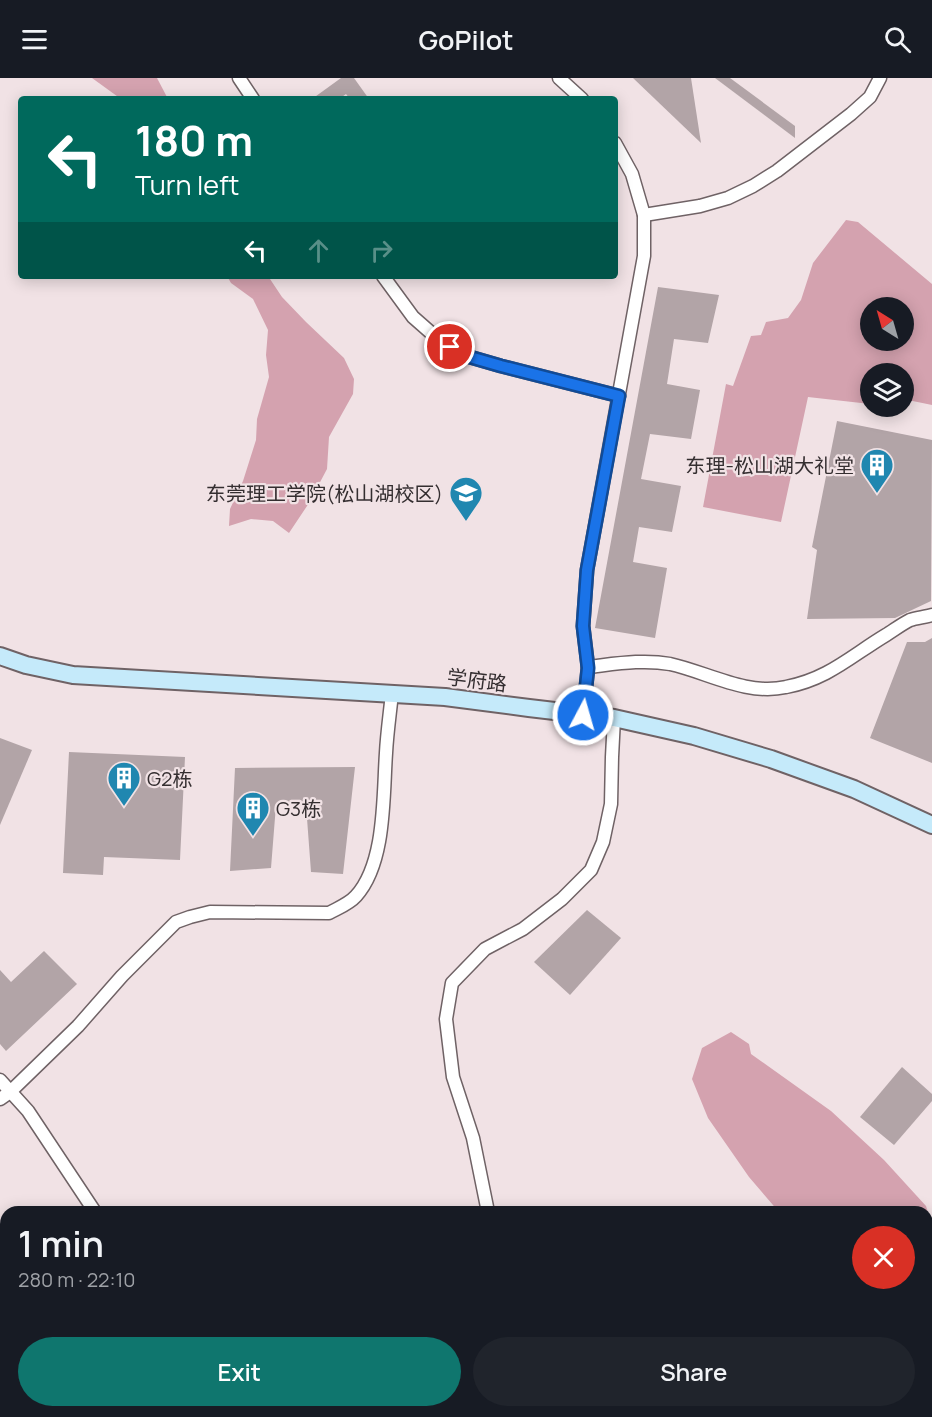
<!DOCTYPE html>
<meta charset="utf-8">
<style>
:root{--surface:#171b24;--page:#20242c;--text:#f1f3f6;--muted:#9ea1a6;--accent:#0f766e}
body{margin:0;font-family:Manrope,"Noto Sans SC",sans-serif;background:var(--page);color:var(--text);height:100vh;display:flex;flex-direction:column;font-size:22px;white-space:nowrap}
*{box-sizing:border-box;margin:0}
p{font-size:20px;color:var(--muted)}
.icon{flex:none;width:33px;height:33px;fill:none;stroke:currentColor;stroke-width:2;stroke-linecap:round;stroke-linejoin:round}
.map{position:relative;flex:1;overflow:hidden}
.drawer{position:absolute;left:0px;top:1128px;width:933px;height:212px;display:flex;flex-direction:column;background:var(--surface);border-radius:18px 18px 0 0;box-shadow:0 3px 15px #0003}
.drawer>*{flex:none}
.guide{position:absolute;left:18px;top:18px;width:600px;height:183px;border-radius:6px;box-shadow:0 3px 15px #0003;background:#00695c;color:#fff;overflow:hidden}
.needle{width:39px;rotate:323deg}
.controls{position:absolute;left:860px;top:219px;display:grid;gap:12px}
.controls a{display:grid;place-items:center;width:54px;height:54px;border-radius:50%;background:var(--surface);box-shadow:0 3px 15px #0003;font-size:30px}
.pin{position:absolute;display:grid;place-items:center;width:51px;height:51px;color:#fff;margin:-26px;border:3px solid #fff;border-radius:50%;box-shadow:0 2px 6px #0007}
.me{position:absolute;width:66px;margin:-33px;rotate:6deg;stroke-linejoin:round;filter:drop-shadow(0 0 4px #0008)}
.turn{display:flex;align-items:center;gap:21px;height:126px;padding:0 18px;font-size:27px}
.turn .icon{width:78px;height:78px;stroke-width:2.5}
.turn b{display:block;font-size:42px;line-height:51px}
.lanes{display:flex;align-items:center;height:57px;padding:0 18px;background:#0003;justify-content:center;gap:30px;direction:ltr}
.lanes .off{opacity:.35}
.round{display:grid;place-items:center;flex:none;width:63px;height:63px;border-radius:32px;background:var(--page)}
.overview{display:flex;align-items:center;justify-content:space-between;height:102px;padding:0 18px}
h1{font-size:36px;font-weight:600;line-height:45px}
.action{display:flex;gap:12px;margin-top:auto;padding:12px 18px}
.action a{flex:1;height:69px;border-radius:36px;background:var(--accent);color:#fff;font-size:24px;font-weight:600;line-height:69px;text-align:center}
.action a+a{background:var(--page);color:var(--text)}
header{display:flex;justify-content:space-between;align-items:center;height:78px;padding:0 18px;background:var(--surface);font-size:27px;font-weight:600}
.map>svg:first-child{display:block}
</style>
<header><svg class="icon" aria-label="menu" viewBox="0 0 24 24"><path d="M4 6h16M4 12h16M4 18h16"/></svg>GoPilot<svg class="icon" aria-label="search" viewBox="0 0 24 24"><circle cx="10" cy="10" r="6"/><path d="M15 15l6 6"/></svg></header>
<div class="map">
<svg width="932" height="1339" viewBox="0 0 932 1339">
<rect width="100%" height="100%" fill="#f1e2e5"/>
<g fill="#d4a2af" fill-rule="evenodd">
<path d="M92 0H157L168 21H121Z"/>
<path d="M846 142 858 144 932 206V327L903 321V296H870V326L808 319 781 444 703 429 726 306 733 308 751 258 761 257 766 244 788 240 801 222 813 185ZM870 230H903V262H870Z"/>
<path d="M227 198H268L282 219 306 244 344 280 354 301 353 316 329 359 327 391 309 425 289 455 273 443 251 441 229 448 230 431 243 403 256 362 257 341 269 299 266 277 268 252 253 221 231 205Z"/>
<path d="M731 954 749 966 751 976 831 1033 884 1082 926 1128 932 1147V1165L927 1172V1134H779L749 1099 708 1040 692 1001 702 970Z"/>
</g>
<g fill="#b2a4a7">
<path d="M341 0H354L369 21H350L346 16 339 21H312Z"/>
<path d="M633 0H691L701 65Z"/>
<path d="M715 0H730L795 48V60Z"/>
<path d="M658 209 719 217 708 265 674 261 667 306 700 312 691 361 650 356 641 401 681 408 672 454 639 449 633 484 667 490 655 560 595 550Z"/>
<path d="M837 343 932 362 931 523 895 540 807 541 817 472 812 469Z"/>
<path d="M932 560V685L870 660 907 564H925Z"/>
<path d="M0 660 32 672 0 747Z"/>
<path d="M69 674 185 679 180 782 104 779 103 797 63 795Z"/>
<path d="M355 689 343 796 311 794 306 727H276L271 790 230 793 235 690Z"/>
<path d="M587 832 621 860 570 917 534 884Z"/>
<path d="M44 873 77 906 6 973 0 966V892L11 904Z"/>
<path d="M902 989 932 1016V1023L894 1067 860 1039Z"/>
</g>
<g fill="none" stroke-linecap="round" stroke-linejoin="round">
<defs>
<g id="street">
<path d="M239 0 253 21"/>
<path d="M559 0 582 21"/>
<path d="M644 137 700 128 728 120 753 108 777 93 851 36 870 19 880 0"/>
<path d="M383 198 413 239 438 261 463 277 501 288 619 318"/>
<path d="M588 589C615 586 643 581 670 586 707 594 746 618 786 609 828 601 851 578 886 557 894 552 902 546 910 542 916 540 925 539 932 537"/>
<path d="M583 637 588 589 583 548 587 492 644 178V137L632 96 615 65"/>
<path d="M0 1002 28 1033 95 1134"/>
<path d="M0 1021 10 1014 78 948 122 898 176 844 190 839 210 834 329 835C338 830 349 826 356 818 386 785 383 717 386 675 387 655 390 635 392 615"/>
<path d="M488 1134 473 1060 453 999 446 941 452 905 485 871 523 851 562 821 591 792 603 764 611 726 612 679 614 640"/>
<path d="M367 1334 378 1339"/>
</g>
<path id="secondary" d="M0 578 26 587 73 597 445 619 529 630 614 640 694 658 771 681 854 711 932 747"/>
</defs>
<use href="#street" stroke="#6f6265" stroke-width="15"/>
<use href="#secondary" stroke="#6f6265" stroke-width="20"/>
<use href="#street" stroke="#fff" stroke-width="12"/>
<use href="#secondary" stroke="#c5eafa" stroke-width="16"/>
</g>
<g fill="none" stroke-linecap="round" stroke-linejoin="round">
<defs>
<path id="route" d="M450 269 463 277 501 288 619 318 587 492 583 548 588 590 583 637"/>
</defs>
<use href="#route" stroke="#114b97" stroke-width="15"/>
<use href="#route" stroke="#1a73e8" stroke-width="10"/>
</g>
<defs>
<symbol id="building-pin" viewBox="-11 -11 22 30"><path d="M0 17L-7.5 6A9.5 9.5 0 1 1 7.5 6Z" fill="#2087b0" stroke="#f1e2e5"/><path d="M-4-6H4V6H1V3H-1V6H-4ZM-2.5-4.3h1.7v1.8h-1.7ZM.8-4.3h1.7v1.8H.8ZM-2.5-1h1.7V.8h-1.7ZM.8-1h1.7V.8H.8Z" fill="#fff"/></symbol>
<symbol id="university-pin" viewBox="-11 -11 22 30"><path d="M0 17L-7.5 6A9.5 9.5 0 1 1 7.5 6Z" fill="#2087b0" stroke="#f1e2e5"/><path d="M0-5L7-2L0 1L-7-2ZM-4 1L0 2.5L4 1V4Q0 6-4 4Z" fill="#fff"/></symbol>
</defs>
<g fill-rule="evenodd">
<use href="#building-pin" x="858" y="368" width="38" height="52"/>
<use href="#university-pin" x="447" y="396" width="38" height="52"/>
<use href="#building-pin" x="105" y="681" width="38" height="52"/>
<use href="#building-pin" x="234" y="711" width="38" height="52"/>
</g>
<g text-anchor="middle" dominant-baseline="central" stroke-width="4.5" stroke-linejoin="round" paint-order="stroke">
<g font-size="20" fill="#342e30" stroke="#f1e2e5" text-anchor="end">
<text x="854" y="387">东理-松山湖大礼堂</text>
<text x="443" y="415">东莞理工学院(松山湖校区)</text>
<text x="147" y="700" text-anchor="start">G2栋</text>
<text x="276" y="730" text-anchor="start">G3栋</text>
</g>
<g font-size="20" fill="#342e30" stroke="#f1e2e5">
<text transform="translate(477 602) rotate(7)">学府路</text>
</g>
</g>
</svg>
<div class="controls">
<a><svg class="needle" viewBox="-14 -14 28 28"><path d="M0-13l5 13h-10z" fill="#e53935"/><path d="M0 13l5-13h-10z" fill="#9ea1a6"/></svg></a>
<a><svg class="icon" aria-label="layers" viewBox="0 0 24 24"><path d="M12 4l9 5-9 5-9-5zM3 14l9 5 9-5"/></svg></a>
</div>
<div class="pin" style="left:450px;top:269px;background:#d93025"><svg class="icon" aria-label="arrive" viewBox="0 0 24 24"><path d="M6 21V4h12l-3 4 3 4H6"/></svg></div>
<svg class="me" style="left:583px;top:637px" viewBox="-20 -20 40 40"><circle r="17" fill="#1a73e8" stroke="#fff" stroke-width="3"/><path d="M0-11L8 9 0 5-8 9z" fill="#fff"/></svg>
<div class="guide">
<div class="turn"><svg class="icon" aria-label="left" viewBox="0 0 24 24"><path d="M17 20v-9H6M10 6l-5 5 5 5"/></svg><div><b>180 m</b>Turn left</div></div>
<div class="lanes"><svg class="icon" aria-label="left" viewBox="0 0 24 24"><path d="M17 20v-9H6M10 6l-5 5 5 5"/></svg><svg class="icon off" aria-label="ahead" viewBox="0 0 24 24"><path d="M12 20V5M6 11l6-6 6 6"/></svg><svg class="icon off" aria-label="right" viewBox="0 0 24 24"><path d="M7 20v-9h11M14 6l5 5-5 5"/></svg></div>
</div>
<section class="drawer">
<div class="overview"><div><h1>1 min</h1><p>280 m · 22:10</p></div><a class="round" style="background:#d93025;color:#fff"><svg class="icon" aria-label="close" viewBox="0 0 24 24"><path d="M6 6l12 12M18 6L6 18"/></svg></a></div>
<div class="action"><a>Exit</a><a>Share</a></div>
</section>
</div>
